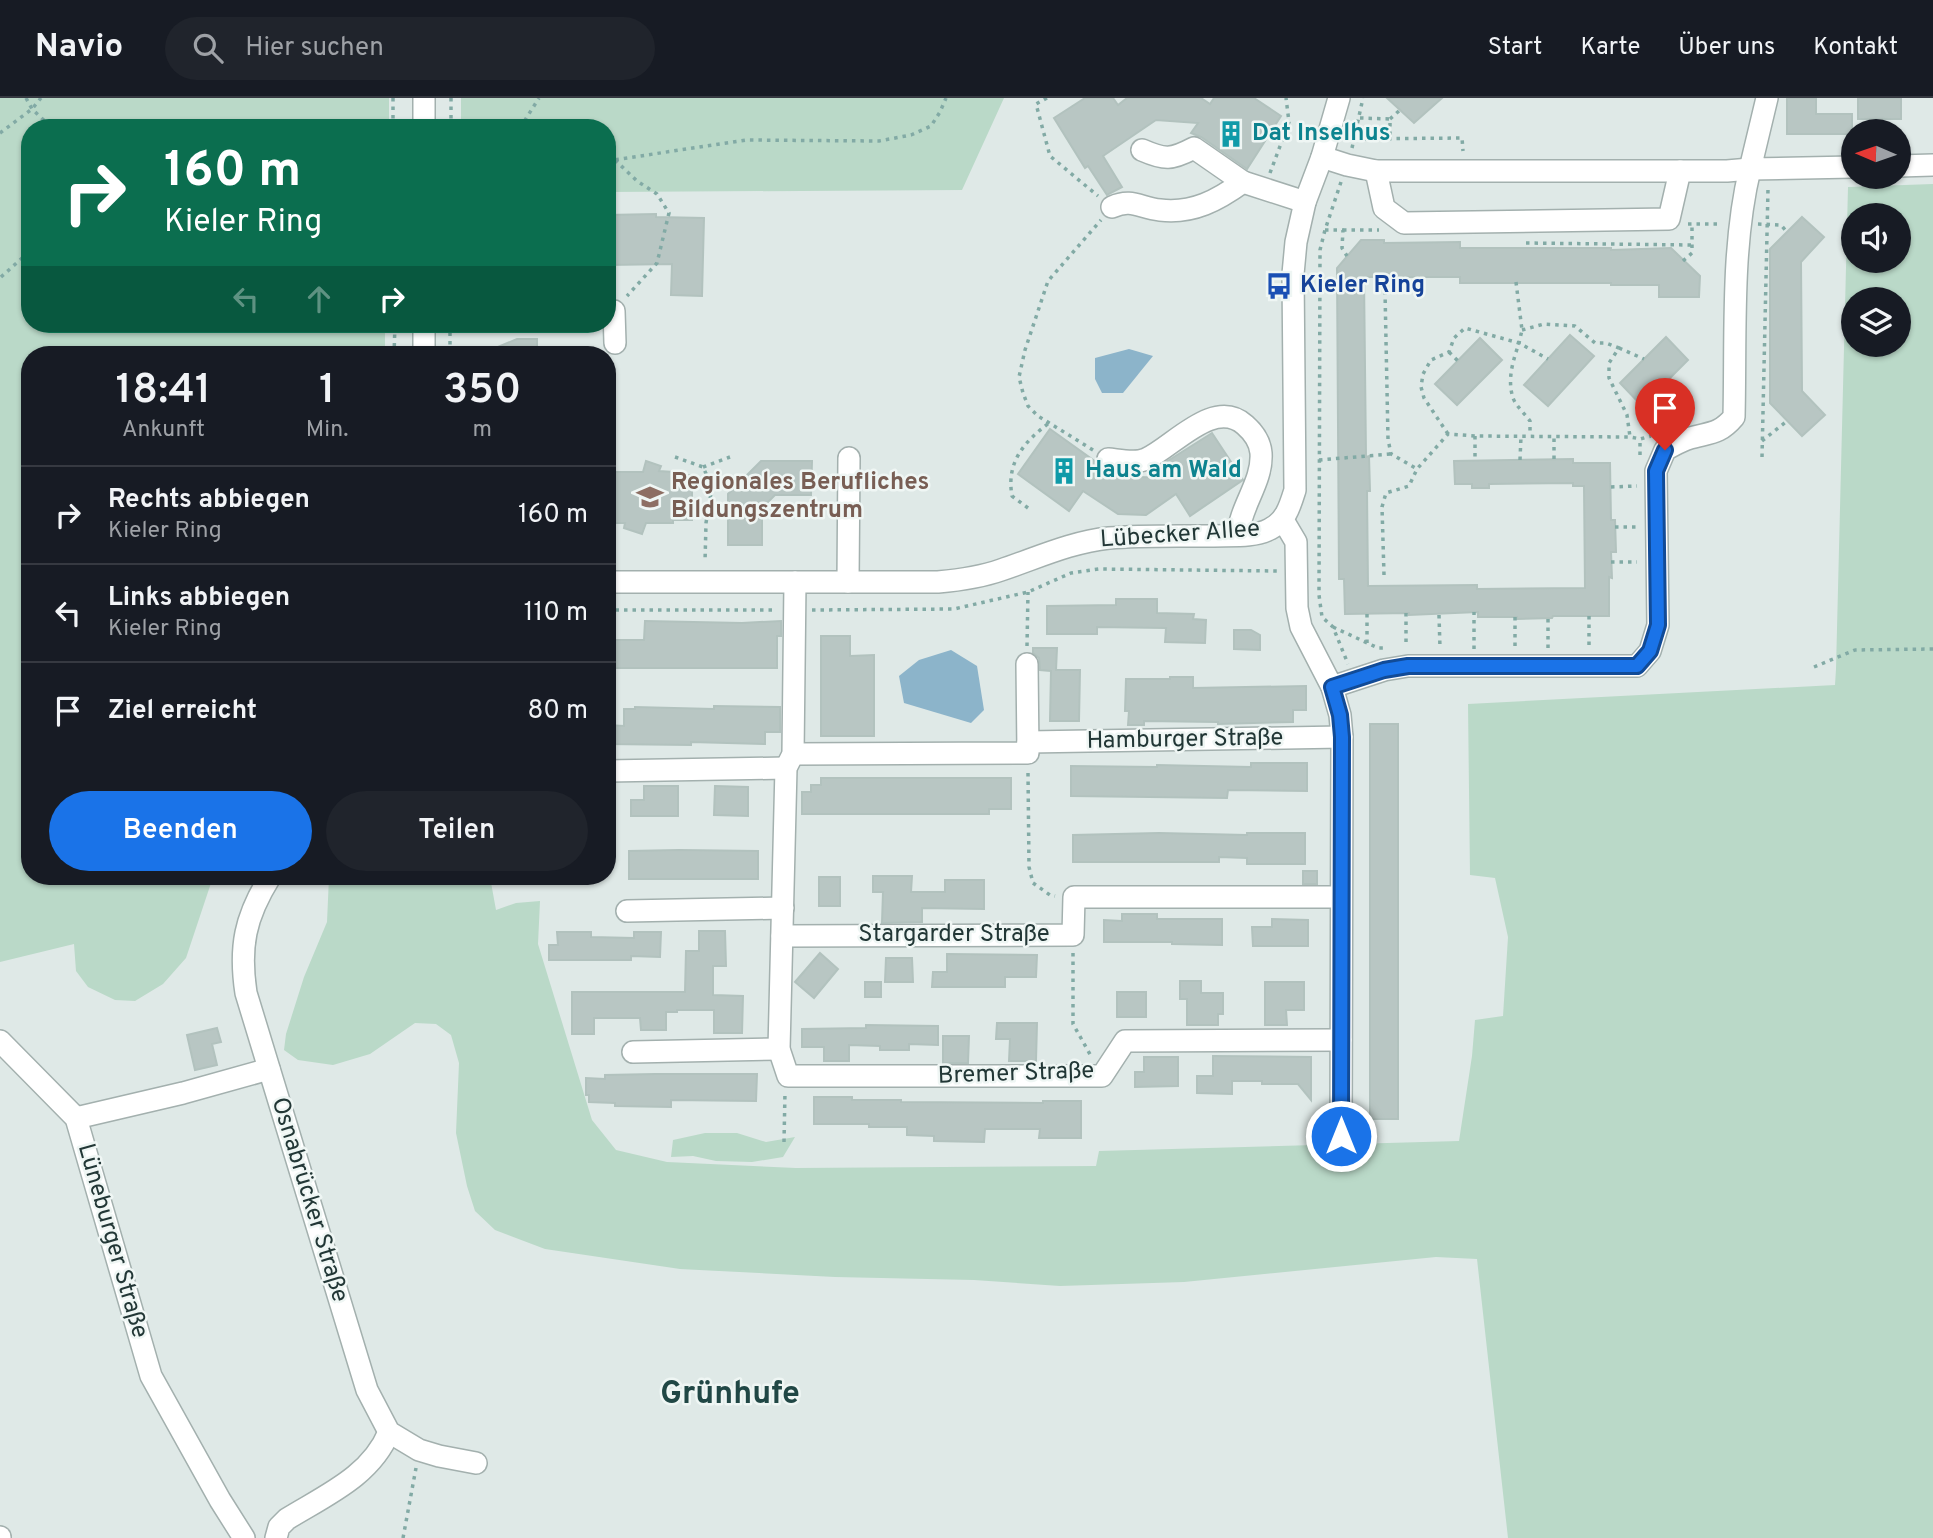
<!DOCTYPE html>
<html lang="de">
<meta charset="utf-8">
<style>
:root{--surface:#171b24;--page:#20242c;--text:#f1f3f6;--muted:#9ea1a6;--line:#363941;--accent:#1a73e8}
body{margin:0;font-family:Overpass,sans-serif;background:var(--page);color:var(--text);height:100vh;display:flex;flex-direction:column;font-size:26px;white-space:nowrap}
*{box-sizing:border-box;margin:0}
p{font-size:23px;color:var(--muted)}
.icon{flex:none;width:38px;height:38px;fill:none;stroke:currentColor;stroke-width:2;stroke-linecap:round;stroke-linejoin:round}
.map{position:relative;flex:1;overflow:hidden}
.panel{position:absolute;left:21px;top:248px;width:595px;height:539px;display:flex;flex-direction:column;background:var(--surface);border-radius:28px;box-shadow:0 2px 5px #0004}
.panel>*{flex:none}
.guide{position:absolute;left:21px;top:21px;width:595px;height:214px;border-radius:28px;box-shadow:0 2px 5px #0004;background:#0b6e4f;color:#fff;overflow:hidden}
.needle{width:46px;rotate:272deg}
.buttons{position:absolute;left:1841px;top:21px;display:grid;gap:14px}
.buttons a{display:grid;place-items:center;width:70px;height:70px;border-radius:50%;background:var(--surface);box-shadow:0 2px 5px #0004;font-size:35px}
.pin{position:absolute;display:grid;place-items:center;width:60px;height:60px;color:#fff;margin:-72px -30px;border-radius:50% 50% 50% 0;rotate:-45deg;box-shadow:0 0 7px #0007}
.pin .icon{rotate:45deg}
.me{position:absolute;width:77px;margin:-38px;rotate:0deg;stroke-linejoin:round;filter:drop-shadow(0 0 5px #0008)}
.turn{display:flex;align-items:center;gap:24px;height:147px;padding:0 28px;font-size:32px}
.turn .icon{width:91px;height:91px;stroke-width:2.5}
.turn b{display:block;font-size:49px;line-height:60px}
.lanes{display:flex;align-items:center;height:66px;padding:0 28px;background:#0003;justify-content:center;gap:35px;direction:ltr}
.lanes .off{opacity:.35}
.eta{display:flex;justify-content:space-evenly;align-items:center;height:119px;text-align:center}
.eta b{font-size:42px;font-weight:600;line-height:49px}
.primary-button{display:flex;gap:14px;margin-top:auto;padding:14px 28px}
.primary-button a{flex:1;height:80px;border-radius:42px;background:var(--accent);color:#fff;font-size:28px;font-weight:600;line-height:80px;text-align:center}
.primary-button a+a{background:var(--page);color:var(--text)}
ul{padding:0;list-style:none}
li{display:flex;align-items:center;gap:21px;height:98px;padding:0 28px;border-top:2px solid var(--line)}
li div{flex:1}
li b{display:block;font-size:26px}
li em{font-style:normal}
header{display:flex;align-items:center;gap:42px;box-sizing:border-box;height:98px;padding:0 35px;background:var(--surface);border-bottom:2px solid var(--line)}
header strong{font-size:33px}
nav{display:flex;gap:38px;margin-inline-start:auto;font-size:24px}
.search{width:490px;height:63px;background:var(--page);display:flex;align-items:center;gap:18px;box-sizing:border-box;padding:0 24px;border-radius:38px;color:var(--muted);font-size:26px}
.map>svg:first-child{display:block}
</style>
<header>
<strong>Navio</strong>
<div class="search"><svg class="icon" aria-label="search" viewBox="0 0 24 24"><circle cx="10" cy="10" r="6"/><path d="M15 15l6 6"/></svg>Hier suchen</div>
<nav><a>Start</a><a>Karte</a><a>Über uns</a><a>Kontakt</a></nav>
</header>
<div class="map">
<svg width="1933" height="1440" viewBox="0 0 1933 1440">
<rect width="100%" height="100%" fill="#dfe9e7"/>
<g fill="#bad9c8" fill-rule="evenodd">
<path d="M0 0H389V30H30V226H385V257H30V779H213L186 860 163 886 135 903 115 902 88 889 76 873 74 846 0 864Z"/>
<path d="M461 0H1004L962 92 607 94V30H461Z"/>
<path d="M1933 86V1440H1508L1477 1161 1436 1159 1184 1184 1060 1188 974 1182 835 1179 680 1171 545 1151 495 1132 475 1113 467 1088 456 1035 459 965 451 937 436 926 415 925 370 956 333 967 298 962 284 952 286 936 304 879 327 824 329 779H490L496 812 516 805 540 803 538 846 592 1022 616 1052 667 1064 796 1070 1096 1068 1099 1053 1459 1043 1472 958 1475 922 1503 918 1508 839 1495 780 1470 777 1468 606 1835 587 1836 571 1848 89ZM1853 117H1899V163H1853ZM1853 201H1899V247H1853Z"/>
<path d="M705 1035H737L766 1044 795 1039 783 1059 752 1064 716 1063 693 1058 671 1059 673 1042Z"/>
</g>
<g fill="#8cb4ca">
<path d="M1129 251 1153 258 1123 295H1102L1095 281V260Z"/>
<path d="M951 552 977 568 984 612 971 625 904 605 899 578 919 562Z"/>
</g>
<g fill="#b8c6c3" stroke="#b2c2be" stroke-width="2">
<path d="M1085 0H1113L1118 7 1127 0H1201L1210 6 1214 0H1254L1281 18 1247 71 1201 39 1191 35 1198 25 1156 22 1103 58 1122 89 1107 97 1088 68 1085 70 1054 20Z"/>
<path d="M1387 0H1442L1414 25Z"/>
<path d="M1787 0H1816V16H1852V36H1787Z"/>
<rect x="1858" y="0" width="43" height="21"/>
<path d="M656 116V119L704 120 702 198 671 197 672 166 607 167V117Z"/>
<path d="M1802 119 1824 139 1801 164 1802 293 1825 317 1802 338 1770 305V151Z"/>
<path d="M1361 142H1384V145L1460 144V150H1611V152L1671 150 1700 178 1699 199H1659V187H1611V185H1460V179H1364L1366 359 1369 358 1370 393H1367L1368 488 1477 487V491L1585 490 1584 388H1573V385L1489 386V390H1472V386H1455L1454 363 1573 361V365H1610L1611 422H1615L1616 454H1611L1612 480 1609 479V518H1553L1552 520 1517 521V519H1478V514L1409 517V515L1345 516 1344 481H1339L1337 170Z"/>
<path d="M1570 237 1594 258 1548 308 1524 287Z"/>
<path d="M1666 239 1688 262 1642 308 1620 285Z"/>
<path d="M1480 240 1502 262 1457 307 1435 286Z"/>
<path d="M517 241H537V257H479Z"/>
<path d="M1050 331 1096 364 1101 372 1116 378 1164 380 1158 369 1212 335 1243 382 1190 418 1176 396 1146 417 1118 416 1083 393 1069 413 1018 376Z"/>
<path d="M646 363 661 368 659 373 673 374V377H692V422H673V425H646L642 436 624 430 625 425H607V374H643Z"/>
<path d="M761 363H812L811 397H775L762 410V447H728V396Z"/>
<path d="M1116 501H1157V515L1194 516 1193 521 1206 522 1205 545 1165 544 1166 530 1097 529V536H1047V508L1116 507Z"/>
<path d="M645 523 742 525 781 523V538H777V570H607V542H644Z"/>
<path d="M1234 532H1251L1260 537V552L1234 551Z"/>
<path d="M821 538H850V558L874 557V638H821Z"/>
<path d="M1033 550H1057L1056 572H1080L1079 623H1050L1051 573 1040 572 1039 560 1033 555Z"/>
<path d="M1170 579H1193V590L1306 588V612H1293V624L1218 626V624L1144 623V627H1128L1129 613H1125L1126 581H1170Z"/>
<path d="M714 608 780 609V634H765V646L691 644V647L607 646V627L624 628V611H635V609L714 611Z"/>
<rect x="1370" y="626" width="28" height="395"/>
<path d="M1251 665H1307V693L1228 692 1227 700 1071 698V668L1157 669V667L1251 669Z"/>
<path d="M821 680H1011V711H989V716H802V694H811V687H821Z"/>
<path d="M644 688H678V718H631V702H644Z"/>
<path d="M715 688 748 689V718L714 717Z"/>
<path d="M1159 735 1247 737V735H1305V766H1247V760L1219 759V764H1073V737Z"/>
<path d="M679 752 758 753V781H629V753Z"/>
<rect x="1303" y="773" width="14" height="13"/>
<path d="M873 778H912L911 794H945V782H984V811L922 810V824L882 825 883 794H873Z"/>
<rect x="819" y="779" width="21" height="29"/>
<path d="M1122 816H1157V821H1222V847L1172 846V844H1104V822L1122 823Z"/>
<path d="M1272 821 1308 822V848H1253L1252 829H1272Z"/>
<path d="M699 833H725L726 868H713V897L743 898 742 935H714V912H677V914H666V932H641L640 920H594V936H572V894H685L686 853H699Z"/>
<path d="M557 834H591V839L634 840V834H661L660 859 631 858V862H549V847H558Z"/>
<path d="M820 855 838 871 814 900 795 884Z"/>
<path d="M947 856 1037 857 1036 879H1005V889H932L933 874H947Z"/>
<path d="M886 860H912L913 884H885Z"/>
<path d="M1180 883H1201V895H1223V916H1218V927H1187V901H1180Z"/>
<rect x="865" y="884" width="16" height="15"/>
<path d="M1265 884H1304V912H1286L1287 927H1265Z"/>
<rect x="1117" y="894" width="29" height="25"/>
<path d="M997 925H1037L1036 963H1009L1010 941H996Z"/>
<path d="M866 927 938 928V947L909 946V952H880V948L849 947V963H824V949H802V931L866 930Z"/>
<path d="M217 930 221 944 212 946 217 967 195 972 187 937Z"/>
<path d="M943 938H969L968 965H943Z"/>
<path d="M1213 958 1311 959V1002L1298 986H1262V983H1232V996L1197 995V978H1213Z"/>
<path d="M1144 959H1178V988L1135 989V974H1144Z"/>
<path d="M655 976H757L756 1003 671 1002V1009L615 1008V1005L589 1004V997H586V980L605 981V977Z"/>
<path d="M814 999H852V1002H901V1004L1043 1005V1003H1081V1040H1039L1040 1031H985L984 1044 934 1043V1038L907 1037V1029H869V1026H814Z"/>
</g>
<g fill="none" stroke-linecap="round" stroke-linejoin="round">
<defs>
<g id="minor">
<path d="M424 0V30"/>
<path d="M1767 0 1750 71 1853 69"/>
<path d="M1142 52C1165 62 1171 62 1194 50L1243 84"/>
<path d="M1899 68 1933 67"/>
<path d="M1376 73 1384 110 1404 125 1669 121 1680 73"/>
<path d="M1112 109C1132 100 1140 110 1160 112 1193 116 1218 102 1243 84L1305 104"/>
<path d="M607 213H614L615 245"/>
<path d="M424 257V226"/>
<path d="M1108 361C1119 362 1136 366 1146 361 1173 349 1214 299 1245 327 1253 334 1260 343 1261 355 1263 384 1240 408 1238 437"/>
<path d="M1283 422 1296 444 1297 510 1301 529 1332 589 1384 572 1408 568H1637L1650 553 1658 527 1656 373 1665 352C1672 348 1679 344 1687 341 1708 334 1718 338 1734 319 1736 238 1731 149 1750 71L1727 73H1376L1347 67 1322 59"/>
<path d="M607 484H938C960 482 981 479 1001 472 1037 460 1071 444 1109 440 1143 437 1177 438 1211 438 1230 437 1253 440 1270 431 1286 423 1290 408 1295 392L1293 176 1296 144 1305 104 1322 59 1339 0"/>
<path d="M795 484 793 656 786 670 779 951 788 978H1102L1125 943 1341 942"/>
<path d="M848 484 849 360"/>
<path d="M1332 589 1340 617 1342 639 1341 1038"/>
<path d="M1028 644 1342 639"/>
<path d="M793 656 1028 655 1027 566"/>
<path d="M607 673 786 670"/>
<path d="M270 779C245 819 239 849 246 895L367 1292 389 1334 419 1352 439 1358 476 1365"/>
<path d="M627 813 783 810"/>
<path d="M782 838 1073 837 1074 799H1341"/>
<path d="M0 943 76 1020 151 1278 220 1402 244 1440"/>
<path d="M633 954 779 951"/>
<path d="M76 1020 183 995 269 971"/>
<path d="M0 1439V1440"/>
<path d="M276 1440 279 1429 287 1421C326 1397 371 1378 389 1334"/>
</g>
</defs>
<use href="#minor" stroke="#a3b0ae" stroke-width="24"/>
<g stroke="#82aaa5" stroke-width="3.5" stroke-dasharray="3.5 5" stroke-linecap="butt">
<path d="M26 0 32 11 52 30"/>
<path d="M393 0V30"/>
<path d="M451 0V30"/>
<path d="M1047 0 1036 6 1050 58 1098 98"/>
<path d="M1360 20 1390 21V41"/>
<path d="M1390 21 1400 12"/>
<path d="M520 30 539 0"/>
<path d="M0 35 32 11 41 0"/>
<path d="M1354 41 1462 40 1463 53"/>
<path d="M1352 50 1363 0"/>
<path d="M615 62 637 83 657 96 669 115 657 165 627 198"/>
<path d="M607 63 746 42 879 43 911 37 931 28 940 14 946 0"/>
<path d="M1270 75 1289 24 1286 0"/>
<path d="M1341 84 1325 132 1320 152 1319 497 1322 519 1333 529 1348 566"/>
<path d="M1688 126H1722"/>
<path d="M1758 126 1781 127 1787 134"/>
<path d="M1325 132H1343L1342 150 1347 158"/>
<path d="M1343 132H1379"/>
<path d="M1526 145 1692 147"/>
<path d="M1683 163 1692 155V127"/>
<path d="M1 179 30 153"/>
<path d="M1516 184 1522 232 1519 245 1548 261"/>
<path d="M1385 193 1388 341 1391 356 1417 371"/>
<path d="M450 226V257"/>
<path d="M1522 232 1544 226 1575 228 1595 245H1606L1619 250 1609 265V280L1627 317 1630 339"/>
<path d="M1619 250 1644 261"/>
<path d="M1449 254 1458 263"/>
<path d="M394 257 395 226"/>
<path d="M1448 336 1424 300 1421 289 1423 276 1431 262 1449 254 1454 240 1465 230 1519 245C1513 263 1507 281 1513 300 1516 308 1525 316 1530 323V337"/>
<path d="M1475 338V362"/>
<path d="M1762 343 1787 323"/>
<path d="M1093 352 1038 318 1028 308 1023 295 1019 279 1025 252 1048 183 1101 122"/>
<path d="M1640 357V341L1651 338"/>
<path d="M675 359 703 369 712 389 706 425 705 464"/>
<path d="M1762 359 1768 91"/>
<path d="M1554 361V339"/>
<path d="M1319 362 1391 356"/>
<path d="M1520 362 1521 338"/>
<path d="M703 369 730 359"/>
<path d="M1611 389 1637 388"/>
<path d="M1028 410 1012 398C1006 364 1024 344 1049 325"/>
<path d="M1615 429H1638"/>
<path d="M1611 464H1637"/>
<path d="M1384 477 1382 409 1386 395 1409 388 1417 371 1448 336 1475 338 1630 339 1641 341"/>
<path d="M607 512H777"/>
<path d="M812 512 954 511 1028 494 1071 475 1099 471 1278 473"/>
<path d="M1406 515V548"/>
<path d="M1439 517 1440 550"/>
<path d="M1589 518V551"/>
<path d="M1333 529 1378 550H1386"/>
<path d="M1367 545V516"/>
<path d="M1027 548 1028 494"/>
<path d="M1515 548V519"/>
<path d="M1548 550V521"/>
<path d="M1474 551V514"/>
<path d="M1814 569 1855 552 1933 551"/>
<path d="M1028 675 1029 769 1033 785 1050 797 1055 798"/>
<path d="M1073 855V926L1091 958"/>
<path d="M784 1044 785 994"/>
<path d="M403 1440 416 1370"/>
</g>
<use href="#minor" stroke="#fff" stroke-width="21"/>
</g>
<g fill="none" stroke-linecap="round" stroke-linejoin="round">
<defs>
<path id="route" d="M1341 1038 1342 639 1340 617 1332 589 1384 572 1408 568H1637L1650 553 1658 527 1656 373 1665 352"/>
</defs>
<use href="#route" stroke="#114b97" stroke-width="18"/>
<use href="#route" stroke="#1a73e8" stroke-width="12"/>
</g>
<defs>
<symbol id="building-bare" viewBox="-9 -9 18 18"><path d="M-4-6H4V6H1V3H-1V6H-4ZM-2.5-4.3h1.7v1.8h-1.7ZM.8-4.3h1.7v1.8H.8ZM-2.5-1h1.7V.8h-1.7ZM.8-1h1.7V.8H.8Z" fill="#0f9aa8" stroke="#eff6f4" stroke-width="2.5" paint-order="stroke"/></symbol>
<symbol id="bus-bare" viewBox="-9 -9 18 18"><path d="M-5-6H5V4H4V6H2V4H-2V6H-4V4H-5ZM-3.5-4V0h7V-4ZM-3.5 1.2v1.5H-2V1.2ZM2 1.2v1.5H3.5V1.2Z" fill="#1a4fb4" stroke="#eff6f4" stroke-width="2.5" paint-order="stroke"/></symbol>
<symbol id="school-bare" viewBox="-9 -9 18 18"><path d="M0-5L7-2L0 1L-7-2ZM-4 1L0 2.5L4 1V4Q0 6-4 4Z" fill="#8d6e63" stroke="#eff6f4" stroke-width="2.5" paint-order="stroke"/></symbol>
</defs>
<g fill-rule="evenodd">
<use href="#building-bare" x="1212" y="17" width="38" height="38"/>
<use href="#bus-bare" x="1260" y="169" width="38" height="38"/>
<use href="#building-bare" x="1045" y="354" width="38" height="38"/>
<use href="#school-bare" x="631" y="380" width="38" height="38"/>
</g>
<g text-anchor="middle" dominant-baseline="central" stroke-width="5" stroke-linejoin="round" paint-order="stroke">
<g font-size="24" font-weight="bold" fill="#0d838f" stroke="#eff6f4" text-anchor="start">
<text x="1252" y="36">Dat Inselhus</text>
<text x="1085" y="373">Haus am Wald</text>
</g>
<g font-size="24" font-weight="bold" fill="#164399" stroke="#eff6f4" text-anchor="start">
<text x="1300" y="188">Kieler Ring</text>
</g>
<g font-size="24" font-weight="bold" fill="#785e54" stroke="#eff6f4" text-anchor="start">
<text x="671" y="385">Regionales Berufliches<tspan x="671" dy="28">Bildungszentrum</tspan></text>
</g>
<g font-size="24" fill="#223736" stroke="#eff6f4">
<text transform="translate(1180 437) rotate(-4)">Lübecker Allee</text>
<text transform="translate(1185 642) rotate(-1)">Hamburger Straße</text>
<text x="954" y="837">Stargarder Straße</text>
<text transform="translate(1016 976) rotate(-2)">Bremer Straße</text>
<text transform="translate(309 1102) rotate(73)">Osnabrücker Straße</text>
<text transform="translate(112 1143) rotate(74)">Lüneburger Straße</text>
</g>
<g font-size="32" font-weight="bold" fill="#204745" stroke="#eff6f4">
<text x="730" y="1297">Grünhufe</text>
</g>
</g>
</svg>
<div class="buttons">
<a><svg class="needle" viewBox="-14 -14 28 28"><path d="M0-13l5 13h-10z" fill="#e53935"/><path d="M0 13l5-13h-10z" fill="#9ea1a6"/></svg></a>
<a><svg class="icon" aria-label="sound" viewBox="0 0 24 24"><path d="M4 9h4l5-4v14l-5-4H4zM17 9q2 3 0 6"/></svg></a>
<a><svg class="icon" aria-label="layers" viewBox="0 0 24 24"><path d="M12 4l9 5-9 5-9-5zM3 14l9 5 9-5"/></svg></a>
</div>
<div class="pin" style="left:1665px;top:352px;background:#d93025"><svg class="icon" aria-label="arrive" viewBox="0 0 24 24"><path d="M6 21V4h12l-3 4 3 4H6"/></svg></div>
<svg class="me" style="left:1341px;top:1038px" viewBox="-20 -20 40 40"><circle r="17" fill="#1a73e8" stroke="#fff" stroke-width="3"/><path d="M0-11L8 9 0 5-8 9z" fill="#fff"/></svg>
<div class="guide">
<div class="turn"><svg class="icon" aria-label="right" viewBox="0 0 24 24"><path d="M7 20v-9h11M14 6l5 5-5 5"/></svg><div><b>160 m</b>Kieler Ring</div></div>
<div class="lanes"><svg class="icon off" aria-label="left" viewBox="0 0 24 24"><path d="M17 20v-9H6M10 6l-5 5 5 5"/></svg><svg class="icon off" aria-label="ahead" viewBox="0 0 24 24"><path d="M12 20V5M6 11l6-6 6 6"/></svg><svg class="icon" aria-label="right" viewBox="0 0 24 24"><path d="M7 20v-9h11M14 6l5 5-5 5"/></svg></div>
</div>
<section class="panel">
<div class="eta">
<div><b>18:41</b><p>Ankunft</p></div>
<div><b>1</b><p>Min.</p></div>
<div><b>350</b><p>m</p></div>
</div>
<ul>
<li><svg class="icon" aria-label="right" viewBox="0 0 24 24"><path d="M7 20v-9h11M14 6l5 5-5 5"/></svg><div><b>Rechts abbiegen</b><p>Kieler Ring</p></div><em>160 m</em></li>
<li><svg class="icon" aria-label="left" viewBox="0 0 24 24"><path d="M17 20v-9H6M10 6l-5 5 5 5"/></svg><div><b>Links abbiegen</b><p>Kieler Ring</p></div><em>110 m</em></li>
<li><svg class="icon" aria-label="arrive" viewBox="0 0 24 24"><path d="M6 21V4h12l-3 4 3 4H6"/></svg><div><b>Ziel erreicht</b></div><em>80 m</em></li>
</ul>
<div class="primary-button"><a>Beenden</a><a>Teilen</a></div>
</section>
</div>
